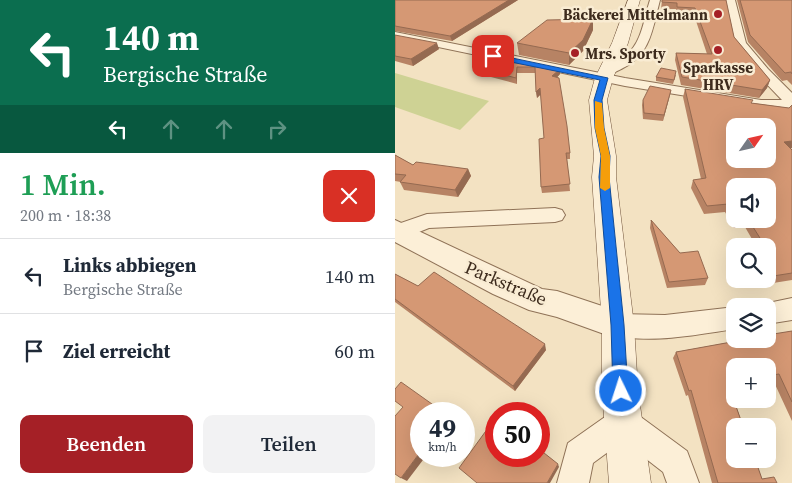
<!DOCTYPE html>
<html lang="de">
<meta charset="utf-8">
<style>
:root{--surface:#fff;--page:#f2f2f3;--text:#1f2937;--muted:#747a83;--line:#e0e1e3;--accent:#a52026}
body{margin:0;font-family:"Source Serif 4",serif;background:var(--page);color:var(--text);height:100vh;display:flex;flex-direction:column;font-size:19px;white-space:nowrap}
*{box-sizing:border-box;margin:0}
p{font-size:16px;color:var(--muted)}
.icon{flex:none;width:28px;height:28px;fill:none;stroke:currentColor;stroke-width:2;stroke-linecap:round;stroke-linejoin:round}
.map{position:relative;flex:1;overflow:hidden}
.drawer{display:flex;flex-direction:column;background:var(--surface);width:395px}
.drawer>*{flex:none}
.hud{background:#0b6e4f;color:#fff;overflow:hidden}
.needle{width:32px;rotate:56deg}
.controls{position:absolute;left:331px;top:118px;display:grid;gap:10px}
.controls a{display:grid;place-items:center;width:50px;height:50px;border-radius:10px;background:var(--surface);box-shadow:0 5px 20px #0002;font-size:25px}
.speed{position:absolute;left:15px;top:402px;display:flex;gap:10px;font-size:25px;font-weight:700;text-align:center}
.speed>*{display:grid;place-content:center;width:65px;height:65px;border-radius:50%;background:var(--surface);box-shadow:0 5px 20px #0002;line-height:1}
.speed small{font-size:12px;font-weight:400}
.speed .limit{border:8px solid #d22;background:#fff;color:#111}
.pin{position:absolute;display:grid;place-items:center;width:42px;height:42px;color:#fff;margin:-21px;border-radius:10px;box-shadow:0 2px 8px #0006}
.me{position:absolute;width:55px;margin:-28px;rotate:356deg;stroke-linejoin:round;filter:drop-shadow(0 0 4px #0008)}
.turn{display:flex;align-items:center;gap:18px;height:105px;padding:0 20px;font-size:22px}
.turn .icon{width:65px;height:65px;stroke-width:2.5}
.turn b{display:block;font-size:35px;line-height:42px}
.lanes{display:flex;align-items:center;height:48px;padding:0 20px;background:#0003;justify-content:center;gap:25px;direction:ltr}
.lanes .off{opacity:.35}
.round{display:grid;place-items:center;flex:none;width:52px;height:52px;border-radius:10px;background:var(--page)}
.summary{display:flex;align-items:center;justify-content:space-between;height:85px;padding:0 20px}
h1{font-size:30px;font-weight:600;line-height:38px;color:#1e9e55}
.primary-button{display:flex;gap:10px;margin-top:auto;padding:10px 20px}
.primary-button a{flex:1;height:58px;border-radius:10px;background:var(--accent);color:#fff;font-size:20px;font-weight:600;line-height:58px;text-align:center}
.primary-button a+a{background:var(--page);color:var(--text)}
ul{padding:0;list-style:none}
li{display:flex;align-items:center;gap:15px;height:75px;padding:0 20px;border-top:1px solid var(--line)}
li div{flex:1}
li b{display:block;font-size:19px}
li em{font-style:normal}
main{display:flex;flex:1;min-height:0}
.map>svg:first-child{display:block}
</style>
<main>
<section class="drawer">
<div class="hud">
<div class="turn"><svg class="icon" aria-label="left" viewBox="0 0 24 24"><path d="M17 20v-9H6M10 6l-5 5 5 5"/></svg><div><b>140 m</b>Bergische Straße</div></div>
<div class="lanes"><svg class="icon" aria-label="left" viewBox="0 0 24 24"><path d="M17 20v-9H6M10 6l-5 5 5 5"/></svg><svg class="icon off" aria-label="ahead" viewBox="0 0 24 24"><path d="M12 20V5M6 11l6-6 6 6"/></svg><svg class="icon off" aria-label="ahead" viewBox="0 0 24 24"><path d="M12 20V5M6 11l6-6 6 6"/></svg><svg class="icon off" aria-label="right" viewBox="0 0 24 24"><path d="M7 20v-9h11M14 6l5 5-5 5"/></svg></div>
</div>
<div class="summary"><div><h1>1 Min.</h1><p>200 m · 18:38</p></div><a class="round" style="background:#d93025;color:#fff"><svg class="icon" aria-label="close" viewBox="0 0 24 24"><path d="M6 6l12 12M18 6L6 18"/></svg></a></div>
<ul>
<li><svg class="icon" aria-label="left" viewBox="0 0 24 24"><path d="M17 20v-9H6M10 6l-5 5 5 5"/></svg><div><b>Links abbiegen</b><p>Bergische Straße</p></div><em>140 m</em></li>
<li><svg class="icon" aria-label="arrive" viewBox="0 0 24 24"><path d="M6 21V4h12l-3 4 3 4H6"/></svg><div><b>Ziel erreicht</b></div><em>60 m</em></li>
</ul>
<div class="primary-button"><a>Beenden</a><a>Teilen</a></div>
</section>
<div class="map">
<svg width="397" height="483" viewBox="0 0 397 483">
<rect width="100%" height="100%" fill="#f3e2c2"/>
<path fill="#ced294" d="M0 73 94 101 65 130 0 107Z"/>
<g fill="none" stroke-linecap="round" stroke-linejoin="round">
<defs>
<g id="minor">
<path d="M255 0H265C258 26 256 55 228 68 222 71 217 75 209 73L207 70C213 63 224 61 231 55 247 43 249 18 255 0Z"/>
<path d="M330 0H340L351 43 373 69 397 93V108H366L230 86 0 38V32L230 78 366 100H387L363 75 339 44Z"/>
<path d="M160 208 167 210 170 215 167 220 160 222 34 228 4 240 0 239V225L32 214Z"/>
<path d="M397 298V320L372 324V306L363 305Z"/>
<path d="M340 307V329C304 334 249 346 214 333L210 325 214 317 223 314 270 315Z"/>
<path d="M228 408 239 412 292 451 304 483H272L268 472 228 441 198 463 194 483H162L173 443 217 412Z"/>
</g>
<path id="tertiary" d="M0 220 147 289 162 291 234 315 239 325 234 335 223 339 162 317 134 310 98 294 0 242Z"/>
<path id="secondary" d="M233 0H245L233 43 218 78 212 100 221 156V177L239 325 243 391 256 483H214L207 391V325L197 177 199 156 194 100 200 78 217 43Z"/>
</defs>
<use href="#minor" stroke="#8f7257" stroke-width="2"/>
<use href="#tertiary" stroke="#8f7257" stroke-width="2"/>
<use href="#secondary" stroke="#71533a" stroke-width="1"/>
<use href="#minor" fill="#fcefd7" fill-rule="evenodd"/>
<use href="#tertiary" fill="#fcefd7" fill-rule="evenodd"/>
<use href="#secondary" fill="#fcefd7" fill-rule="evenodd"/>
</g>
<g fill="#b78364" fill-rule="evenodd">
<path d="M0 0H123L57 41 0 31Z"/>
<path d="M267 0H331L339 37 375 80 372 88 364 98 286 85 280 60 281 53 312 54 299 15 281 14V9H266Z"/>
<path d="M342 0H397V85L392 80 387 81 353 42Z"/>
<path d="M198 30 188 51 174 65 124 55 122 43Z"/>
<path d="M0 35 44 49 18 66 0 61Z"/>
<path d="M112 58 165 74 162 77 175 153V159H172L175 191 147 193 146 187 149 138 146 94 142 98 140 73H122V84L96 77 95 71Z"/>
<path d="M281 75 278 84 261 81V77Z"/>
<path d="M290 89 357 103 394 108 397 105V148H396L397 150V280L353 287 349 279H372V246H361L350 227 339 228 330 212 309 214 296 188 298 180 306 179 288 97ZM340 186 372 219H340Z"/>
<path d="M276 90 268 121 248 119 247 105 248 100Z"/>
<path d="M0 155 18 165 73 169 76 176 63 197 9 190 5 182H6L0 181Z"/>
<path d="M256 220 285 253 313 278 310 285 272 288 255 228Z"/>
<path d="M0 274 23 286 151 350 120 391 0 302Z"/>
<path d="M397 331V421L378 380 372 381V366H340V388L335 389 367 479 382 483H317L293 395 291 396 278 358 281 352Z"/>
</g>
<g fill="#956a51">
<path d="M114 0H123L57 41 55 36Z"/>
<path d="M198 19V30L188 51 174 65V53Z"/>
<path d="M42 43 44 49 18 66 16 59Z"/>
<path d="M122 67V84L121 78Z"/>
<path d="M165 69V74L158 82 157 76Z"/>
<path d="M375 80 372 88 364 98 367 90Z"/>
<path d="M145 88 146 94 142 98 141 92Z"/>
<path d="M276 90 275 95 268 121 269 115Z"/>
<path d="M397 141V148L386 150 389 142Z"/>
<path d="M73 169 76 176 63 197 60 190Z"/>
<path d="M150 344 151 350 120 391 118 386Z"/>
<path d="M26 451V456H31L12 481 6 478Z"/>
<path d="M163 464 164 467 155 483H152Z"/>
</g>
<g fill="#d59874" stroke="#956a51" fill-rule="evenodd">
<path d="M0 0H114L55 36 0 26Z"/>
<path d="M267 0H331L339 37 375 80 367 90 287 77 281 53 317 54 300 8 282 7V3L267 2Z"/>
<path d="M345 0H397V74L396 72 390 73 355 35Z"/>
<path d="M198 19 188 40 174 53 122 43 152 20Z"/>
<path d="M0 35 42 43 16 59 0 56Z"/>
<path d="M112 58 165 69 157 76 164 78 172 126 175 153H171L175 184 146 187 144 139 149 138 145 88 141 92 140 67H122L121 78 95 71Z"/>
<path d="M266 68 281 71 279 80 261 77Z"/>
<path d="M255 86 276 90 269 115 249 113 248 100Z"/>
<path d="M290 89 358 100 356 103 394 108 397 105V141L389 142 397 150V273L372 277V252L374 251 372 250V246H370L353 219H372V186H340V215L333 204 312 206 298 180 311 178ZM340 126H372V159H340Z"/>
<path d="M0 155 18 165 21 162 73 169 60 190 5 182 11 175 0 174Z"/>
<path d="M256 220 285 253 303 251 313 278 274 282Z"/>
<path d="M39 272 150 344 118 386 0 299V274L23 286Z"/>
<path d="M397 331V402L384 374 372 376V366H340V383L333 384 348 426H340V459H360L367 479 379 477 382 483H323L296 390 294 391 281 352 353 339H372V335Z"/>
<path d="M6 382 51 414H26V451L6 478 0 474V416L8 407 0 401V389Z"/>
<path d="M101 417V456H144V449L163 464 152 483H82L64 468Z"/>
</g>
<path fill="#1a73e8" stroke="#114b97" d="M98 54 213 78 207 100 209 128 215 156 214 177 229 325 233 391 231 396 226 399 220 396 218 391 216 325 204 177 206 156 200 128 199 100 205 80 96 58V55Z"/>
<path fill="#f59e0b" d="M200 101 207 103 209 128 215 156V188L210 191 205 188 206 156 200 128Z"/>
<g fill="#a52026" stroke="#f9ecd3" stroke-width="2">
<circle cx="323" cy="14" r="5"/>
<circle cx="323" cy="50" r="5"/>
<circle cx="180" cy="53" r="5"/>
</g>
<g text-anchor="middle" dominant-baseline="central" stroke-width="5" stroke-linejoin="round" paint-order="stroke">
<g font-size="15" font-weight="bold" fill="#3d2b1d" stroke="#f9ecd3" text-anchor="end">
<text x="313" y="14">Bäckerei Mittelmann</text>
<text x="190" y="53" text-anchor="start">Mrs. Sporty</text>
<text x="323" y="67" text-anchor="middle">Sparkasse<tspan x="323" dy="17">HRV</tspan></text>
</g>
<g font-size="18" fill="#3d2b1d" stroke="#f9ecd3">
<text transform="translate(111 283) rotate(23)">Parkstraße</text>
</g>
</g>
</svg>
<div class="controls">
<a><svg class="needle" viewBox="-14 -14 28 28"><path d="M0-13l5 13h-10z" fill="#e53935"/><path d="M0 13l5-13h-10z" fill="#747a83"/></svg></a>
<a><svg class="icon" aria-label="sound" viewBox="0 0 24 24"><path d="M4 9h4l5-4v14l-5-4H4zM17 9q2 3 0 6"/></svg></a>
<a><svg class="icon" aria-label="search" viewBox="0 0 24 24"><circle cx="10" cy="10" r="6"/><path d="M15 15l6 6"/></svg></a>
<a><svg class="icon" aria-label="layers" viewBox="0 0 24 24"><path d="M12 4l9 5-9 5-9-5zM3 14l9 5 9-5"/></svg></a>
<a>+</a>
<a>−</a>
</div>
<div class="speed"><div>49<small>km/h</small></div><div class="limit">50</div></div>
<div class="pin" style="left:98px;top:56px;background:#d93025"><svg class="icon" aria-label="arrive" viewBox="0 0 24 24"><path d="M6 21V4h12l-3 4 3 4H6"/></svg></div>
<svg class="me" style="left:226px;top:391px" viewBox="-20 -20 40 40"><circle r="17" fill="#1a73e8" stroke="#fff" stroke-width="3"/><path d="M0-11L8 9 0 5-8 9z" fill="#fff"/></svg>
</div>
</main>
